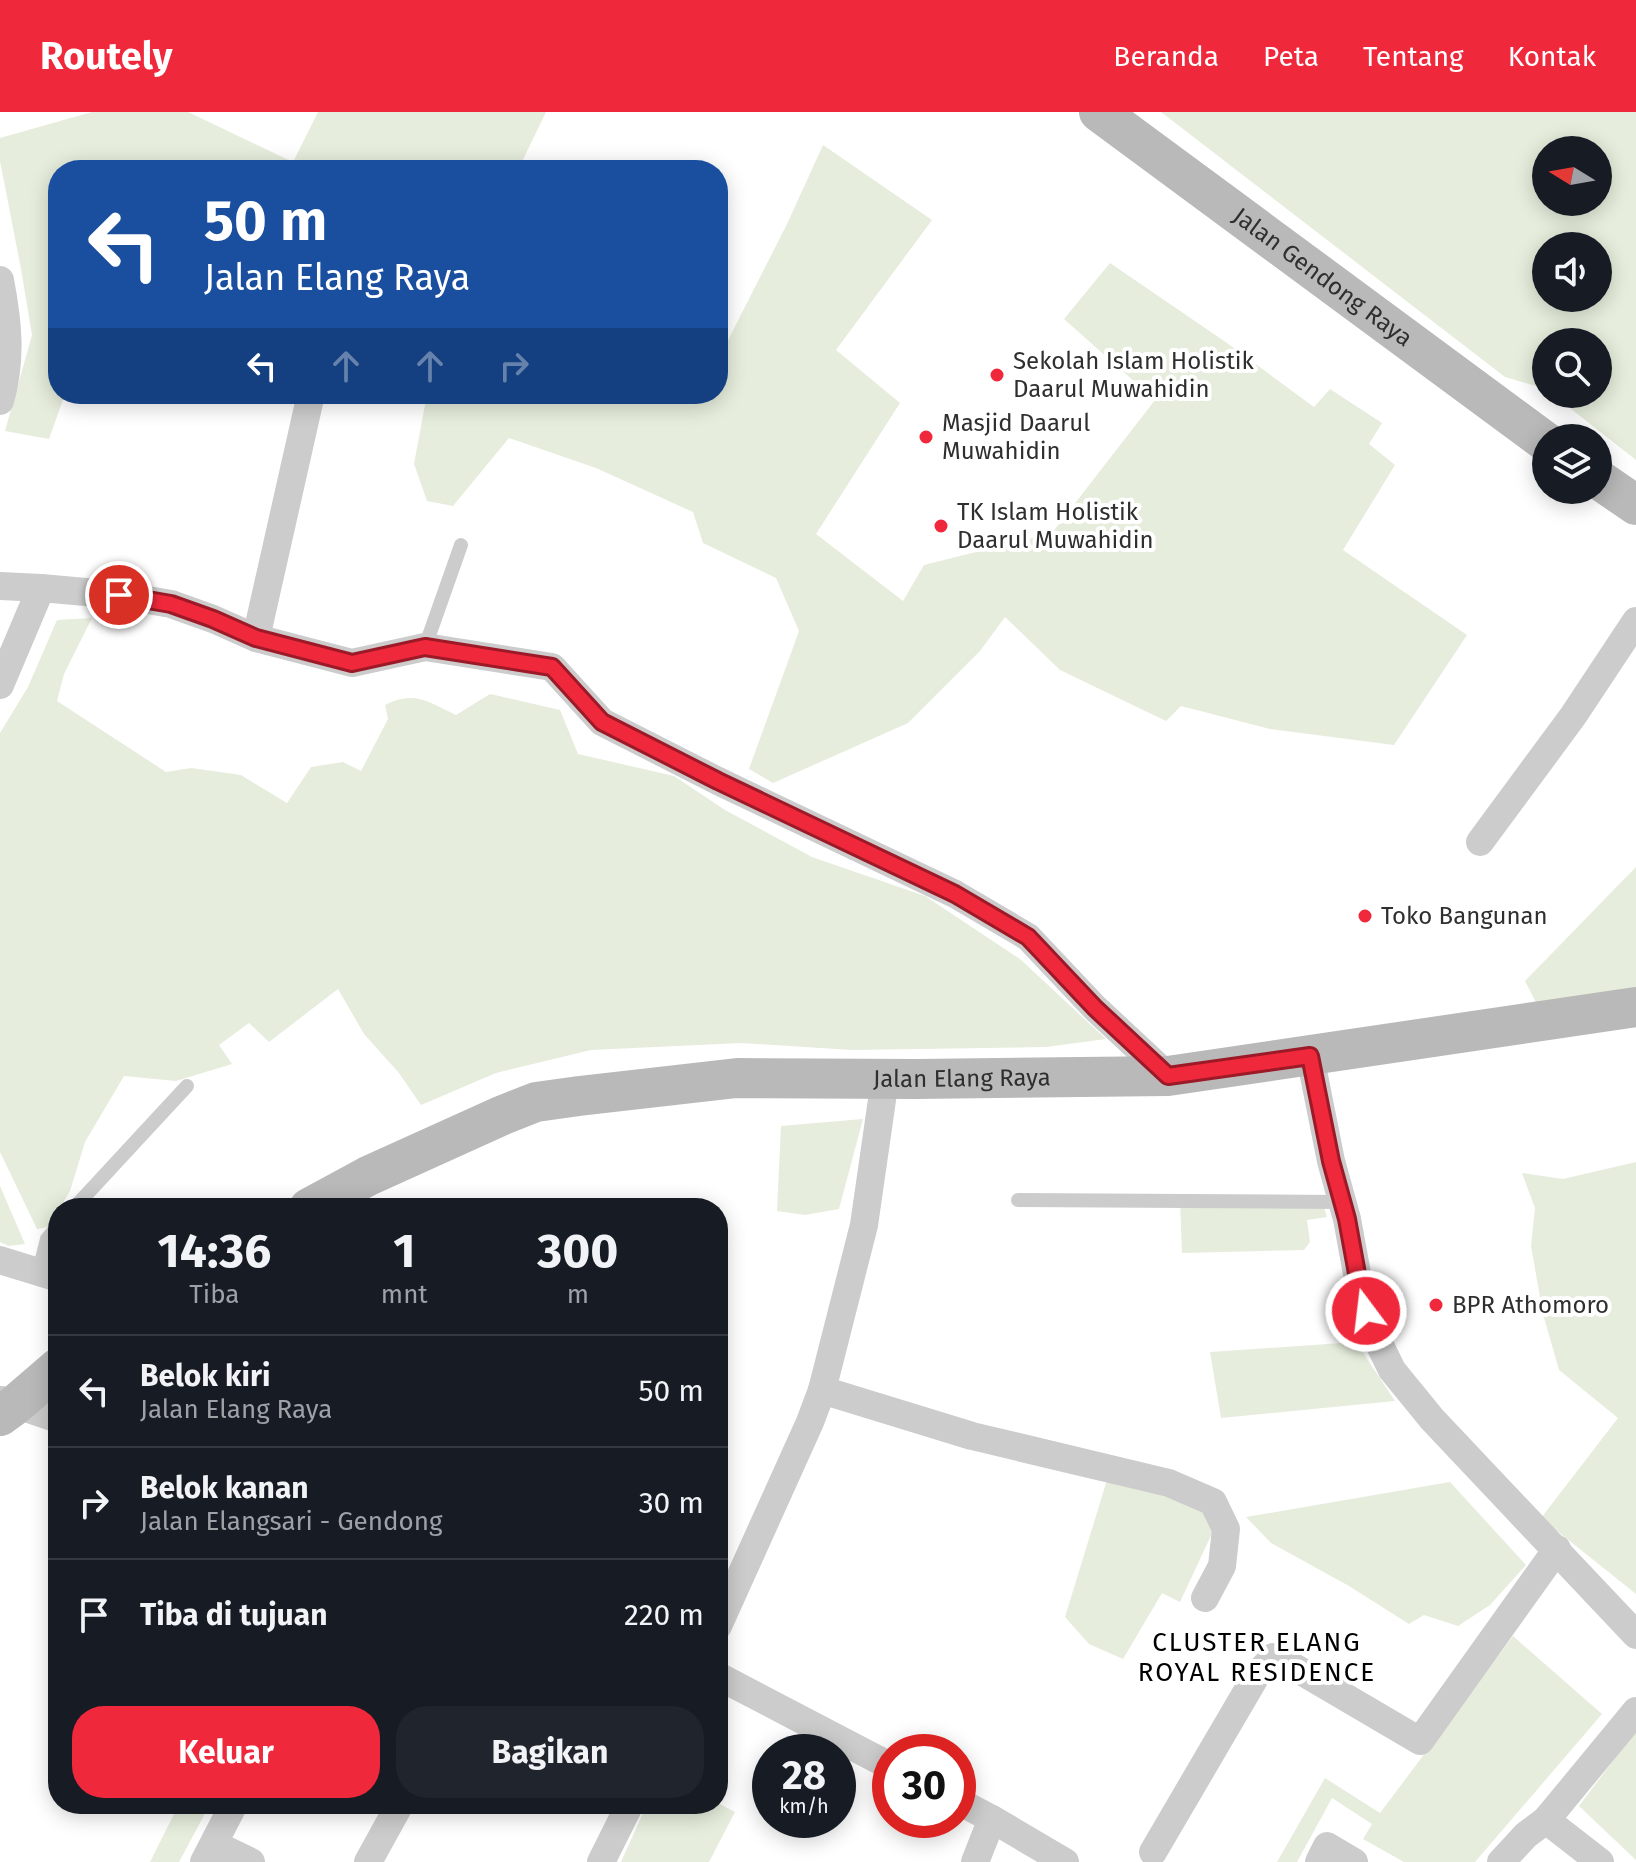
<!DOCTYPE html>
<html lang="id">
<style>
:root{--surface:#171b24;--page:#20242c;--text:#f1f3f6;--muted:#9ea1a6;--line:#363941;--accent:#f0283c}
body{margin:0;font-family:"Fira Sans",sans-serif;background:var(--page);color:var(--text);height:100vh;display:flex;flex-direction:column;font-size:30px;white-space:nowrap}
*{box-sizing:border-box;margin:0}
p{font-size:26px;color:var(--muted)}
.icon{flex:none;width:44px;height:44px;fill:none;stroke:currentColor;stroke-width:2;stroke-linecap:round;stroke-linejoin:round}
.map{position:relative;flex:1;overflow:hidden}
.drawer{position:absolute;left:48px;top:1086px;width:680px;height:616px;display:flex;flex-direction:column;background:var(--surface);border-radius:32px;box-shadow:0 4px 20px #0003}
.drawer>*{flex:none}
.hud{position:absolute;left:48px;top:48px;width:680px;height:244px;border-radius:32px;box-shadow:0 4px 20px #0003;background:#1a4fa0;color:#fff;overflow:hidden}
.needle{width:52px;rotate:281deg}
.buttons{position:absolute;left:1532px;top:24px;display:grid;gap:16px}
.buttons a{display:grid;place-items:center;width:80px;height:80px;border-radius:50%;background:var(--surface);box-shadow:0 4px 20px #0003;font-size:40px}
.speed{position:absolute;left:752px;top:1622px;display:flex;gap:16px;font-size:40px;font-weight:700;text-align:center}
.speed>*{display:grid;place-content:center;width:104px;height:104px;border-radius:50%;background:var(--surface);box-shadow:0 4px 20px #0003;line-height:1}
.speed small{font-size:20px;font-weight:400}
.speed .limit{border:12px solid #d22;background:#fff;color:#111}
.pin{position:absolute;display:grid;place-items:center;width:68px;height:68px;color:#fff;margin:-34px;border:4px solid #fff;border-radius:50%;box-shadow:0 2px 8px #0007}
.me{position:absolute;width:88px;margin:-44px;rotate:345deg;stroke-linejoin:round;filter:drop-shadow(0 0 6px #0008)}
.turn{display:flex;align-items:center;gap:28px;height:168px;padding:0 24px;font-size:36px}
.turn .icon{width:104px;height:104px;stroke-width:2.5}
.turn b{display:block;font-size:56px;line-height:68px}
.lanes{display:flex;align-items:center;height:76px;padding:0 24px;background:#0003;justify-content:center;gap:40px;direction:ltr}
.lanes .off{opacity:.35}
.eta{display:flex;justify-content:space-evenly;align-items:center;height:136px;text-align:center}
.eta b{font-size:48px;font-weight:700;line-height:56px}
.cta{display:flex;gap:16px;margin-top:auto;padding:16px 24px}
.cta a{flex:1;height:92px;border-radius:32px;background:var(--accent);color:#fff;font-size:32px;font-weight:700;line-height:92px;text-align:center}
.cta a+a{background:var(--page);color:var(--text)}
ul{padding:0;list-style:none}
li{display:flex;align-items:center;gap:24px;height:112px;padding:0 24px;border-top:2px solid var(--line)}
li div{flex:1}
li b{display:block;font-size:30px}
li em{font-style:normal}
header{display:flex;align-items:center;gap:48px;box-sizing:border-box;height:112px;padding:0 40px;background:var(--accent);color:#fff}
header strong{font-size:38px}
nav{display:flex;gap:44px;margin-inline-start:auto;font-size:28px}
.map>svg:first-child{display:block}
</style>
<header>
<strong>Routely</strong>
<nav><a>Beranda</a><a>Peta</a><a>Tentang</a><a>Kontak</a></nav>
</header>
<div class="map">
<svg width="1636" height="1750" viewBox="0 0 1636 1750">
<rect width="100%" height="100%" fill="#fff"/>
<g fill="#e6eddc" fill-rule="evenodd">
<path d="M92 0H188L293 50 318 0H546L518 58H58V282H65L49 327 5 319 32 223 21 157 0 49V26Z"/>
<path d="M1161 0H1636V348L1552 282H1598V230H1546V277L1505 265ZM1546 38H1598V90H1546ZM1546 134H1598V186H1546Z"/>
<path d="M823 33 932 108 836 238 900 291 816 422 903 489 924 453 1052 421 1155 288 1064 207 1110 151 1227 231 1314 295 1330 277 1382 311 1369 332 1395 353 1343 438 1467 523 1394 633 1270 617 1181 594 1166 609 1060 558 1005 505 980 539 908 611 773 671 749 657 799 519 776 466 703 431 693 400 596 356 509 326 453 394 427 389 414 352 427 282H718V248L787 112Z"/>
<path d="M92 506 64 562 57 589 166 660 191 656 241 663 287 691 311 655 343 650 361 659 388 607 385 593C415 578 428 590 456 603L490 582 560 598 578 642 674 664 725 698 812 745 925 784 1020 847 1106 927 1046 935 852 938 741 931 591 938 496 961 421 993 399 961 364 922 338 877 269 930 249 911 219 933 232 952 176 969 124 964 85 1030 70 1079 60 1096H58L48 1115 37 1117 0 1040V621L28 575 57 508Z"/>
<path d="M1636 755V881L1540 898 1525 869Z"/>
<path d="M863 1007 839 1097 805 1103 777 1099 781 1014Z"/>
<path d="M1636 1050V1482L1541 1406 1618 1306 1559 1258 1543 1202 1531 1134 1535 1096 1522 1061 1563 1067Z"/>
<path d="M0 1074 25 1132 9 1134 0 1130Z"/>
<path d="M1180 1088 1322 1089 1327 1105 1307 1108 1310 1130 1304 1138 1182 1141Z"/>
<path d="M1356 1230 1395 1289 1221 1306 1210 1240Z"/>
<path d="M1107 1368 1185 1381 1216 1413 1180 1490 1162 1481 1123 1547 1089 1532 1065 1505Z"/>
<path d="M1450 1370 1526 1453 1490 1493 1458 1514 1424 1503 1409 1512 1349 1474 1271 1431 1246 1405Z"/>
<path d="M1513 1524 1602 1602 1475 1750H1404L1363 1727 1372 1712 1332 1686 1297 1750H1277L1325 1666 1380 1701Z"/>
<path d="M1636 1618V1748L1579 1694Z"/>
<path d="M718 1691 735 1700 709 1750H621L647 1692H675L691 1698 697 1692Z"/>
<path d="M179 1692H210L179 1750H150Z"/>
</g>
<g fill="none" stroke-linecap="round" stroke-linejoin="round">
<g stroke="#ccc" stroke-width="14">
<path d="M425 535 461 433"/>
<path d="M1018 1088 1342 1090"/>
<path d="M74 1096 187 974"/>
<path d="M39 1159 47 1127 58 1114"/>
</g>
<g stroke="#ccc" stroke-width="28">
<path d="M0 168C8 210 12 247 0 289"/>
<path d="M0 474 41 476 119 483 171 492 213 507 256 526 352 551 425 535 552 555 602 610 718 669 955 782 1028 825 1095 896 1168 964"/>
<path d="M256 526 311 282"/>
<path d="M0 573 41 476"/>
<path d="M1480 730 1573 604 1636 509"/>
<path d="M1310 944 1331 1049 1347 1107 1360 1178 1373 1219 1392 1258 1432 1307 1636 1523"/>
<path d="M0 1148 58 1166"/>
<path d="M822 1278 864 1113 885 967"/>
<path d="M2 1288 58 1307"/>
<path d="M718 1514 810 1310 822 1278 972 1324 1169 1371 1213 1390 1226 1417 1222 1454 1205 1486"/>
<path d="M718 1564 890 1654"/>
<path d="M958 1689 992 1707 975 1750"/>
<path d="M992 1707 1065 1750"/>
<path d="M1546 1708 1600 1750"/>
<path d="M214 1732 251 1750"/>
<path d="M1153 1740 1256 1564 1273 1545 1294 1555 1420 1629 1557 1437"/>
<path d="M204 1750 234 1692"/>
<path d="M368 1750 400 1692"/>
<path d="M601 1750 630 1692"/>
<path d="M1319 1750 1327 1734 1354 1750"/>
<path d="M1501 1750 1526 1723 1546 1708 1636 1599"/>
</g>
<g stroke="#b9b9b9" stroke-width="40">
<path id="s1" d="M1099 0 1546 330"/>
<path d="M1598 367 1636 393"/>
<path id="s2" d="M309 1096 368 1064 503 1003 536 990 579 984 737 966 916 967 1168 964 1636 895"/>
<path d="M0 1304 15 1293 58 1256"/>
</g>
</g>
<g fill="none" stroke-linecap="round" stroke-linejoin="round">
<defs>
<path id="route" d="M119 483 171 492 213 507 256 526 352 551 425 535 552 555 602 610 718 669 955 782 1028 825 1095 896 1168 964 1310 944 1331 1049 1347 1107 1360 1178 1366 1199"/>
</defs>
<use href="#route" stroke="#9c1a27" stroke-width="20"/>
<use href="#route" stroke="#f0283c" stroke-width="14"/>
</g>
<g fill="#f0283c" stroke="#fff" stroke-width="3">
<circle cx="997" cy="263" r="8"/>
<circle cx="926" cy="325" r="8"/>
<circle cx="941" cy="414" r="8"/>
<circle cx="1365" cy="804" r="8"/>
<circle cx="1436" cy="1193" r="8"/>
</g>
<g text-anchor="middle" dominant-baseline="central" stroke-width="8" stroke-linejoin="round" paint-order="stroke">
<g font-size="24" fill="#2f2f2f" stroke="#fff">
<text stroke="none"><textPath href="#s1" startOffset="278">Jalan Gendong Raya</textPath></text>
<text stroke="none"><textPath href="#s2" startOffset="678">Jalan Elang Raya</textPath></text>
</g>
<g font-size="24" fill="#2f2f2f" stroke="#fff" text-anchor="start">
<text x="1013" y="249">Sekolah Islam Holistik<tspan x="1013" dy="28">Daarul Muwahidin</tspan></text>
<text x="942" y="311">Masjid Daarul<tspan x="942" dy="28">Muwahidin</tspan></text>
<text x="957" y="400">TK Islam Holistik<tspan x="957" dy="28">Daarul Muwahidin</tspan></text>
<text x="1381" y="804">Toko Bangunan</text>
<text x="1452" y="1193">BPR Athomoro</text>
</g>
<g font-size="26" letter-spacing="2" fill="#000" stroke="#fff">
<text x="1257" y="1530">CLUSTER ELANG<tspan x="1257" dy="30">ROYAL RESIDENCE</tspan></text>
</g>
</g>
</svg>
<div class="buttons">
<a><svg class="needle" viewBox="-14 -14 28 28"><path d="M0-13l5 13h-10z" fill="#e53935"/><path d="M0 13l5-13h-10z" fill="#9ea1a6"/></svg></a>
<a><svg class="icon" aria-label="sound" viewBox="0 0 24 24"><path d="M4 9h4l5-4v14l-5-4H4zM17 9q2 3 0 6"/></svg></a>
<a><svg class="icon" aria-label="search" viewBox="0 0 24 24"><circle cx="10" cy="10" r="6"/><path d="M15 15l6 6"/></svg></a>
<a><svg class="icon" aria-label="layers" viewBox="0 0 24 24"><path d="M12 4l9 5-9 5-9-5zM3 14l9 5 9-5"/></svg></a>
</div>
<div class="speed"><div>28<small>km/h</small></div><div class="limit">30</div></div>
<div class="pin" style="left:119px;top:483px;background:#d93025"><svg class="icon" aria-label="arrive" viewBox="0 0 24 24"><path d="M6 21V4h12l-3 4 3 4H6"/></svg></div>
<svg class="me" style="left:1366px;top:1199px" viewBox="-20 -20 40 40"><circle r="17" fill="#f0283c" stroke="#fff" stroke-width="3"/><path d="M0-11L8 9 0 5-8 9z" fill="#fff"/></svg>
<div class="hud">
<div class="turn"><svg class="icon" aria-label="left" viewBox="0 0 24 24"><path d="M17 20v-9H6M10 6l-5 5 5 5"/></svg><div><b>50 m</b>Jalan Elang Raya</div></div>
<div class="lanes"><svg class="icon" aria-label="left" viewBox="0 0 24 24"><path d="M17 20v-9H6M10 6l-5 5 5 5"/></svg><svg class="icon off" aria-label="ahead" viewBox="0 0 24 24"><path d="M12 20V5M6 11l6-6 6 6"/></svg><svg class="icon off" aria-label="ahead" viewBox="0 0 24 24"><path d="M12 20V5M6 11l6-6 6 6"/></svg><svg class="icon off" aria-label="right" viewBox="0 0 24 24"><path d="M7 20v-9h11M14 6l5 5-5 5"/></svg></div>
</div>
<section class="drawer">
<div class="eta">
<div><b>14:36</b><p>Tiba</p></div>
<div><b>1</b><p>mnt</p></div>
<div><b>300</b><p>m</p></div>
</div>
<ul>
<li><svg class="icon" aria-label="left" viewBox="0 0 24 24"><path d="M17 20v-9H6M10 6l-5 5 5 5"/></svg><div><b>Belok kiri</b><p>Jalan Elang Raya</p></div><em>50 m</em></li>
<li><svg class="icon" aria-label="right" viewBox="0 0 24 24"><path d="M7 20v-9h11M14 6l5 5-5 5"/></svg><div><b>Belok kanan</b><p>Jalan Elangsari - Gendong</p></div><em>30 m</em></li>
<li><svg class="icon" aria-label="arrive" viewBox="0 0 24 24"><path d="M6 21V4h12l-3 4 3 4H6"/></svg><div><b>Tiba di tujuan</b></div><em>220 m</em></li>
</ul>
<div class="cta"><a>Keluar</a><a>Bagikan</a></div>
</section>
</div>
